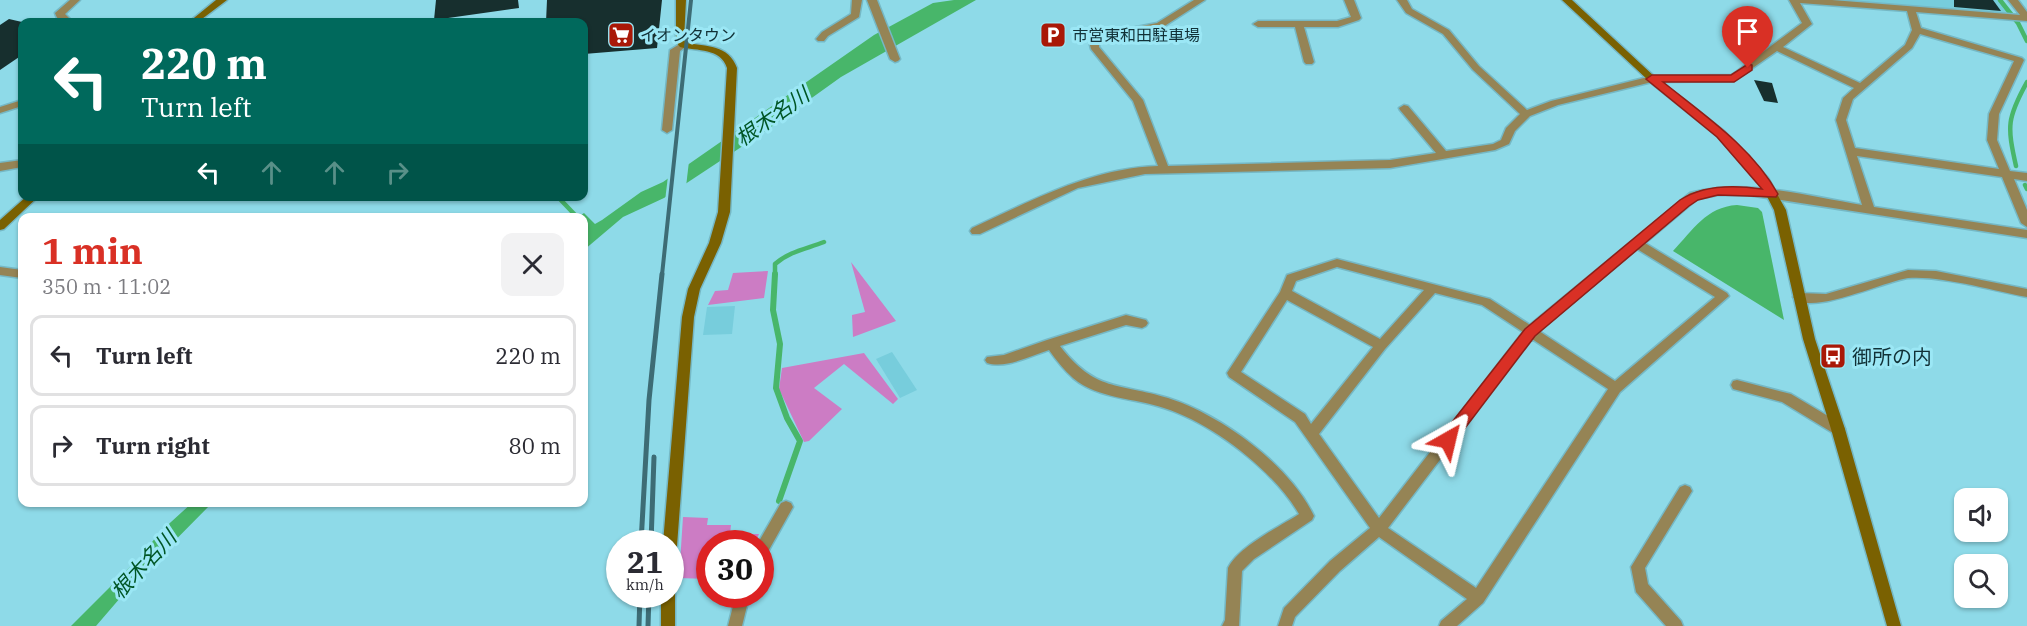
<!DOCTYPE html>
<meta charset="utf-8">
<style>
:root{--surface:#fff;--page:#f2f2f3;--text:#2b2b33;--muted:#7c7c81;--line:#e1e1e2;--accent:#d93025}
body{margin:0;font-family:"IBM Plex Serif","Noto Sans JP",serif;background:var(--page);color:var(--text);height:100vh;display:flex;flex-direction:column;font-size:22px;white-space:nowrap}
*{box-sizing:border-box;margin:0}
p{font-size:20px;color:var(--muted)}
.icon{flex:none;width:33px;height:33px;fill:none;stroke:currentColor;stroke-width:2;stroke-linecap:round;stroke-linejoin:round}
.map{position:relative;flex:1;overflow:hidden}
.details{position:absolute;left:18px;top:213px;width:570px;height:294px;display:flex;flex-direction:column;background:var(--surface);border-radius:12px;box-shadow:0 2px 4px #0004}
.details>*{flex:none}
.banner{position:absolute;left:18px;top:18px;width:570px;height:183px;border-radius:12px;box-shadow:0 2px 4px #0004;background:#00695c;color:#fff;overflow:hidden}
.controls{position:absolute;left:1954px;top:488px;display:grid;gap:12px}
.controls a{display:grid;place-items:center;width:54px;height:54px;border-radius:12px;background:var(--surface);box-shadow:0 2px 4px #0004;font-size:30px}
.speed{position:absolute;left:606px;top:530px;display:flex;gap:12px;font-size:30px;font-weight:700;text-align:center}
.speed>*{display:grid;place-content:center;width:78px;height:78px;border-radius:50%;background:var(--surface);box-shadow:0 2px 4px #0004;line-height:1}
.speed small{font-size:15px;font-weight:400}
.speed .limit{border:9px solid #d22;background:#fff;color:#111}
.pin{position:absolute;display:grid;place-items:center;width:51px;height:51px;color:#fff;margin:-62px -26px;border-radius:50% 50% 50% 0;rotate:-45deg;box-shadow:0 0 6px #0007}
.pin .icon{rotate:45deg}
.me{position:absolute;width:66px;margin:-33px;rotate:37deg;stroke-linejoin:round;filter:drop-shadow(0 0 4px #0008)}
.turn{display:flex;align-items:center;gap:21px;height:126px;padding:0 24px;font-size:27px}
.turn .icon{width:78px;height:78px;stroke-width:2.5}
.turn b{display:block;font-size:42px;line-height:51px}
.lanes{display:flex;align-items:center;height:57px;padding:0 24px;background:#0003;justify-content:center;gap:30px;direction:ltr}
.lanes .off{opacity:.35}
.round{display:grid;place-items:center;flex:none;width:63px;height:63px;border-radius:12px;background:var(--page)}
.overview{display:flex;align-items:center;justify-content:space-between;height:102px;padding:0 24px}
h1{font-size:36px;font-weight:700;line-height:45px;color:var(--accent)}
ul{padding:0;list-style:none}
li{display:flex;align-items:center;gap:18px;height:81px;margin:0 12px 9px;padding:0 12px;border:3px solid var(--line);border-radius:12px}
li div{flex:1}
li b{display:block;font-size:22px}
li em{font-style:normal}
.map>svg:first-child{display:block}
</style>
<div class="map">
<svg width="2027" height="626" viewBox="0 0 2027 626">
<rect width="100%" height="100%" fill="#8edae8"/>
<g fill="#77cddc">
<path d="M1838 0H1999L2009 15Z"/>
<path d="M735 306 732 334 703 335 707 307Z"/>
<path d="M892 352 917 390 900 398 876 359Z"/>
</g>
<g fill="#cc7cc4">
<path d="M851 262 896 321 853 337 852 315 865 312Z"/>
<path d="M768 271 764 298 708 305 715 291 728 290 733 273Z"/>
<path d="M864 353 898 399 893 404 844 364 814 388 842 409 809 441 804 442 779 389 782 368Z"/>
<path d="M683 517 708 518 707 525H731L730 534H759L755 543H710L709 579 679 578Z"/>
</g>
<g fill="#48b66a">
<path d="M954 0H976L841 77 767 130 664 198 623 217 584 250V218H577L584 213 595 224 602 220 641 192 663 182 874 35 933 3Z"/>
<path d="M1737 205 1758 208 1762 212 1784 320 1673 251C1693 230 1706 207 1737 205Z"/>
<path d="M193 502 212 503 133 583 96 626H71L141 556 160 532Z"/>
</g>
<path fill="#8edae8" d="M689 161 686 187 665 201 668 176Z"/>
<g fill="none" stroke-linecap="round" stroke-linejoin="round">
<g stroke="#48b66a" stroke-width="4.5">
<path d="M2000 0 2018 23 2027 41"/>
<path d="M2016 166C2007 126 2007 118 2027 82"/>
<path d="M2025 185 2027 189"/>
<path d="M557 196 578 218"/>
<path d="M775 275V264C790 251 806 249 824 242"/>
</g>
<path stroke="#48b66a" stroke-width="6" d="M775 274 773 310 780 344 776 388 787 418 800 441 779 501"/>
</g>
<g fill="#172f2e">
<path d="M436 0H518L519 8 434 20Z"/>
<path d="M547 0H662L657 48 584 54V22H546Z"/>
<path d="M1954 0H1993L2001 11 1954 7Z"/>
<path d="M9 19 22 22V55L0 70V25Z"/>
<path d="M1754 80 1772 83 1778 103 1764 101Z"/>
</g>
<g fill="none" stroke-linecap="round" stroke-linejoin="round">
<defs>
<g id="street">
<path d="M70 0H80L65 14 73 22C65 22 58 23 55 13Z"/>
<path d="M852 0H862L859 17 828 36 824 41H818L816 39 822 32 851 14Z"/>
<path d="M867 0H877L900 59 898 61 895 62 890 59Z"/>
<path d="M1194 0H1205L1163 27 1102 39 1099 42V47L1143 100 1168 166 1390 160 1436 153 1400 110 1399 108 1404 105 1408 106 1446 151 1493 144 1501 140 1506 128 1520 114 1473 70 1443 34 1406 13 1397 0H1407L1412 9 1449 30 1479 66 1527 110 1551 101 1652 76 1732 75 1802 23 1789 0H1832L2020 15 2008 0H2018L2027 12V21L1916 12 1921 28 2022 58 2024 60 1999 114 1997 140 2010 171 2027 173V181L2014 179 2027 210V227L2021 223 2002 177 1857 156 1874 207 2027 230V238L1748 195H1718L1697 199 1645 243 1727 293 1729 296 1620 392 1483 603 1457 626H1439L1441 621 1467 599 1379 537 1340 571 1295 617 1292 626H1278L1284 608 1330 561 1370 528 1295 422 1229 377 1227 373 1280 292 1287 275 1337 259 1490 299 1530 325 1690 193C1745 178 1807 196 1862 205L1836 120 1843 98 1854 88 1777 51 1734 81 1652 82 1558 105 1530 116 1515 131 1509 144 1495 150 1390 168 1145 174 1078 188 980 234H972L970 231 972 228C1031 201 1091 168 1158 166L1133 101 1091 49 1089 41 1096 35 1157 23ZM1800 3 1907 11 1912 30 1905 45 1860 83 1783 47 1812 24ZM1920 34 2014 61 1989 114 1987 140 1999 169 1855 148 1846 120 1853 99 1912 48ZM1637 249 1715 297 1615 381 1539 331ZM1337 267 1424 290 1380 339 1292 291 1296 281ZM1435 293 1482 305 1523 332 1379 518 1319 434 1385 349ZM1287 300 1373 347 1311 424 1305 414 1241 372ZM1532 339 1608 389 1476 588 1388 528Z"/>
<path d="M1344 0H1354L1361 18 1359 20 1338 27H1304L1314 62 1312 64H1306L1304 62 1295 27H1258L1253 24 1258 21H1337L1351 17Z"/>
<path d="M683 42 688 45 680 51 672 130 667 133 662 130 670 50Z"/>
<path d="M22 100V106L0 113V107Z"/>
<path d="M22 160V167L0 171V163Z"/>
<path d="M0 267 22 270V278L0 275Z"/>
<path d="M1908 270 1936 271 2027 289V297C1995 291 1939 275 1908 278 1885 281 1809 317 1793 297L1799 293 1826 294Z"/>
<path d="M1126 315 1146 320 1148 323 1146 326 1142 328 1126 325 1060 346C1095 392 1119 383 1168 398 1221 415 1289 464 1314 516L1312 520 1254 559 1242 571 1239 626H1222L1225 620 1228 568C1238 547 1279 527 1299 514 1273 470 1212 423 1164 408 1135 398 1098 399 1073 378 1064 370 1056 360 1049 350 1030 356 1006 369 987 363L985 360 987 357 1004 355 1047 340Z"/>
<path d="M1737 380 1791 394 1843 425 1845 429 1843 433 1838 434 1833 433 1782 402 1733 389 1731 385 1733 381Z"/>
<path d="M1685 485 1690 487 1692 491 1645 568 1648 584 1681 621 1683 626H1666L1636 592 1631 567 1680 487Z"/>
<path d="M786 501 791 503 793 507 765 557 760 558V543H758L781 503Z"/>
<path d="M736 594H750L742 626H728Z"/>
</g>
<g id="secondary">
<path d="M216 0H227L198 22H189Z"/>
<path d="M676 0H686L684 40 686 43C706 46 729 45 737 68L730 212 721 243 700 289 694 317 677 546 675 550 670 552V543H663L682 317 688 289 709 243 718 212 727 68C721 48 697 51 680 47L676 42Z"/>
<path d="M1562 0H1572L1655 77 1725 132 1768 178 1786 210 1815 339 1845 429 1901 626H1887L1831 429 1803 339 1774 210 1760 183 1717 136 1649 81Z"/>
<path d="M27 196H39L4 229 0 230V220Z"/>
<path d="M670 588 675 594V626H661V594H670Z"/>
</g>
</defs>
<use href="#street" stroke="#75b8c5" stroke-width="3"/>
<use href="#secondary" stroke="#75b8c5" stroke-width="3"/>
<use href="#street" fill="#958455" fill-rule="evenodd"/>
<use href="#secondary" fill="#7a6101" fill-rule="evenodd"/>
<path stroke="#3d6c75" stroke-width="4" d="M662 275 691 0"/>
<g stroke="#3d6c75" stroke-width="5">
<path d="M641 543 649 400 662 274"/>
<path d="M651 543 654 457"/>
<path d="M639 626 640 594"/>
<path d="M648 626 649 594"/>
</g>
</g>
<path fill="#d93025" stroke="#8d1f18" stroke-width="1.5" d="M1748 64 1752 65V70L1734 82H1663C1704 115 1752 147 1778 194L1776 197 1718 195 1698 200 1689 206 1535 336 1453 444 1448 446 1442 444 1440 440 1442 435 1525 329 1680 200C1704 184 1735 185 1762 189L1717 137 1646 79 1652 75H1731Z"/>
<defs>
<symbol id="supermarket-square" viewBox="-11 -11 22 22"><rect x="-9" y="-9" width="18" height="18" rx="4" fill="#a91807" stroke="#9be7f5"/><path d="M-6-5.5h2.5l.6 2H6L4.5 2H-2.5L-4.4-4H-6ZM-1.5 3.2a1.3 1.3 0 1 0 .1 0ZM3 3.2a1.3 1.3 0 1 0 .1 0Z" fill="#fff"/></symbol>
<symbol id="parking-square" viewBox="-11 -11 22 22"><rect x="-9" y="-9" width="18" height="18" rx="4" fill="#a91807" stroke="#9be7f5"/><path d="M-3.5-5.5H1a3.5 3.5 0 0 1 0 7H-1V5.5H-3.5ZM-1-3.4V-.6H.8a1.4 1.4 0 0 0 0-2.8Z" fill="#fff"/></symbol>
<symbol id="bus-square" viewBox="-11 -11 22 22"><rect x="-9" y="-9" width="18" height="18" rx="4" fill="#a91807" stroke="#9be7f5"/><path d="M-5-6H5V4H4V6H2V4H-2V6H-4V4H-5ZM-3.5-4V0h7V-4ZM-3.5 1.2v1.5H-2V1.2ZM2 1.2v1.5H3.5V1.2Z" fill="#fff"/></symbol>
</defs>
<g fill-rule="evenodd">
<use href="#supermarket-square" x="606" y="20" width="30" height="30"/>
<use href="#parking-square" x="1038" y="20" width="30" height="30"/>
<use href="#bus-square" x="1818" y="341" width="30" height="30"/>
</g>
<g text-anchor="middle" dominant-baseline="central" stroke-width="6" stroke-linejoin="round" paint-order="stroke">
<g font-size="16" fill="#113137" stroke="#9be7f5" text-anchor="start">
<text x="640" y="35">イオンタウン</text>
<text x="1072" y="35">市営東和田駐車場</text>
</g>
<g font-size="20" fill="#113137" stroke="#9be7f5" text-anchor="start">
<text x="1852" y="356">御所の内</text>
</g>
<g font-size="21" font-style="italic" fill="#005625" stroke="#9be7f5">
<text transform="translate(772 116) rotate(-35)">根木名川</text>
<text transform="translate(143 564) rotate(-47)">根木名川</text>
</g>
</g>
</svg>
<div class="controls">
<a><svg class="icon" aria-label="sound" viewBox="0 0 24 24"><path d="M4 9h4l5-4v14l-5-4H4zM17 9q2 3 0 6"/></svg></a>
<a><svg class="icon" aria-label="search" viewBox="0 0 24 24"><circle cx="10" cy="10" r="6"/><path d="M15 15l6 6"/></svg></a>
</div>
<div class="speed"><div>21<small>km/h</small></div><div class="limit">30</div></div>
<div class="pin" style="left:1748px;top:68px;background:#d93025"><svg class="icon" aria-label="arrive" viewBox="0 0 24 24"><path d="M6 21V4h12l-3 4 3 4H6"/></svg></div>
<svg class="me" style="left:1448px;top:440px" viewBox="-20 -20 40 40"><path d="M0-17L14 15 0 8-14 15z" fill="#d93025" stroke="#fff" stroke-width="4"/></svg>
<div class="banner">
<div class="turn"><svg class="icon" aria-label="left" viewBox="0 0 24 24"><path d="M17 20v-9H6M10 6l-5 5 5 5"/></svg><div><b>220 m</b>Turn left</div></div>
<div class="lanes"><svg class="icon" aria-label="left" viewBox="0 0 24 24"><path d="M17 20v-9H6M10 6l-5 5 5 5"/></svg><svg class="icon off" aria-label="ahead" viewBox="0 0 24 24"><path d="M12 20V5M6 11l6-6 6 6"/></svg><svg class="icon off" aria-label="ahead" viewBox="0 0 24 24"><path d="M12 20V5M6 11l6-6 6 6"/></svg><svg class="icon off" aria-label="right" viewBox="0 0 24 24"><path d="M7 20v-9h11M14 6l5 5-5 5"/></svg></div>
</div>
<section class="details">
<div class="overview"><div><h1>1 min</h1><p>350 m · 11:02</p></div><a class="round"><svg class="icon" aria-label="close" viewBox="0 0 24 24"><path d="M6 6l12 12M18 6L6 18"/></svg></a></div>
<ul>
<li><svg class="icon" aria-label="left" viewBox="0 0 24 24"><path d="M17 20v-9H6M10 6l-5 5 5 5"/></svg><div><b>Turn left</b></div><em>220 m</em></li>
<li><svg class="icon" aria-label="right" viewBox="0 0 24 24"><path d="M7 20v-9h11M14 6l5 5-5 5"/></svg><div><b>Turn right</b></div><em>80 m</em></li>
</ul>
</section>
</div>
